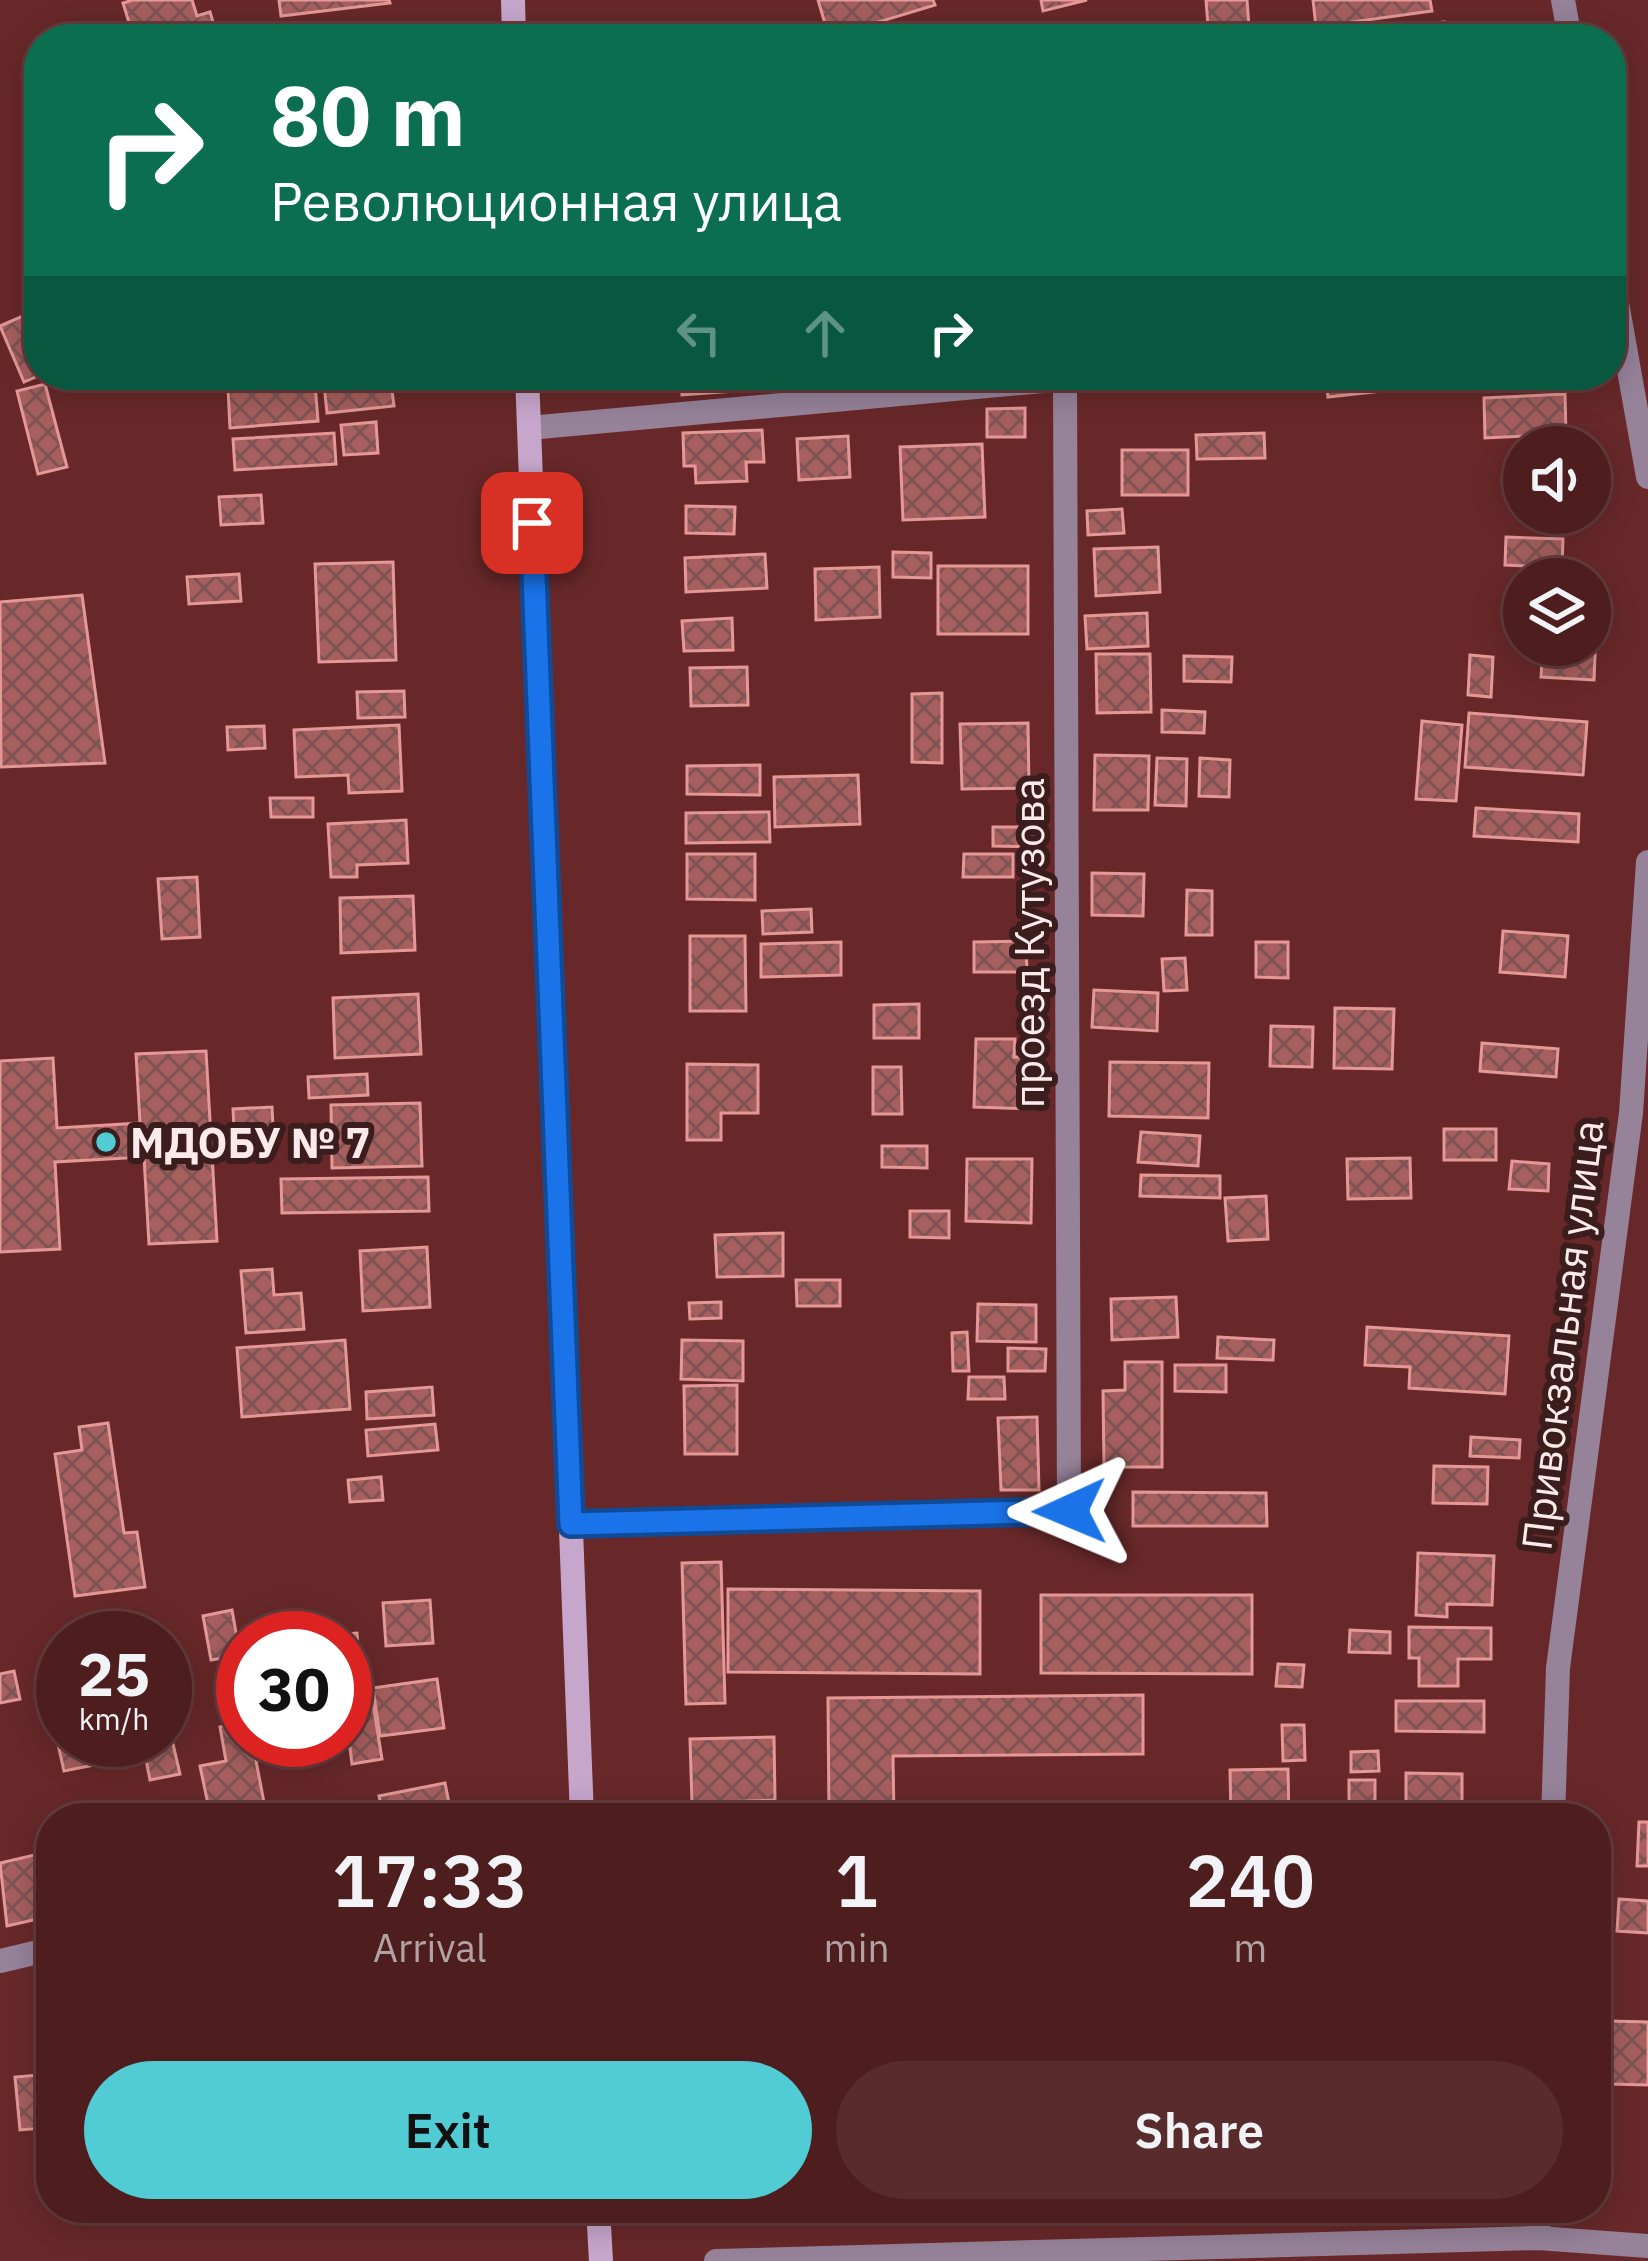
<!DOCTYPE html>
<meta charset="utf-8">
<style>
:root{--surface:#4e1e1f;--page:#582b2c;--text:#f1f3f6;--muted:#b3a2a4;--line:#653c3d;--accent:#51ccd5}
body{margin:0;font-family:"IBM Plex Sans",sans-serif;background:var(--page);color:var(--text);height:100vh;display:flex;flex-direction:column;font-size:45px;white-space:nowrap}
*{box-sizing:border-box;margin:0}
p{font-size:39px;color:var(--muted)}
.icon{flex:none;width:66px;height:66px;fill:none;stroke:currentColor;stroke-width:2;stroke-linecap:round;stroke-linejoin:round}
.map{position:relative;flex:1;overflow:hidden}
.drawer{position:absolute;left:36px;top:1803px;width:1575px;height:420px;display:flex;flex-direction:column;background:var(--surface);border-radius:48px;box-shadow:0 6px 30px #0003,0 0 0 3px var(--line)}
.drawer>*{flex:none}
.banner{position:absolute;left:24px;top:24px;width:1602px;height:366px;border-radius:48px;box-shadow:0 6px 30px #0003,0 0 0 3px var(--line);background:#0b6e4f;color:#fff;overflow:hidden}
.tools{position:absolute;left:1503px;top:426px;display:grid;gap:24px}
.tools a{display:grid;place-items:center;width:108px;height:108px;border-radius:50%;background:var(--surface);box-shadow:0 6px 30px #0003,0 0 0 3px var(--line);font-size:60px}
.speed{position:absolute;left:36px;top:1611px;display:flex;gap:24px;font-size:60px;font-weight:700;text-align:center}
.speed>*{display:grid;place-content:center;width:156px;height:156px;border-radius:50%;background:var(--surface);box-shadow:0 6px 30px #0003,0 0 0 3px var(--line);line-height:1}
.speed small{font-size:30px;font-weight:400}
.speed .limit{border:18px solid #d22;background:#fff;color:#111}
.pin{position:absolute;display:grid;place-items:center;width:102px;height:102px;color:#fff;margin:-51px;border-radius:24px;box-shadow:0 6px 18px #0006}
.me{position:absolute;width:132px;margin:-66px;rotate:269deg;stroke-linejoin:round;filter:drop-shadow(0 0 9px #0008)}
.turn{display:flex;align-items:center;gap:42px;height:252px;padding:0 48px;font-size:54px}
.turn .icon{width:156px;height:156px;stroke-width:2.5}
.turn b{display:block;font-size:84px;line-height:102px}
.lanes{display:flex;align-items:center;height:114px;padding:0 48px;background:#0003;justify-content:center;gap:60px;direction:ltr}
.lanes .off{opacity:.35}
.eta{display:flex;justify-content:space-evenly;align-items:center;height:204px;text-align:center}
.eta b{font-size:72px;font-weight:600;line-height:84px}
.button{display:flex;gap:24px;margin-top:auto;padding:24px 48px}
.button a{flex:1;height:138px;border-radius:72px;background:var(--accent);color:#111;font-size:48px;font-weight:600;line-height:138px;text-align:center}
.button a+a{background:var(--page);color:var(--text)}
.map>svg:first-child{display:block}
</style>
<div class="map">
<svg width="1648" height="2261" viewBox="0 0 1648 2261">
<defs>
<pattern id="building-cross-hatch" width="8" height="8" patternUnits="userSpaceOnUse" patternTransform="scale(3)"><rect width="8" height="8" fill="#a65f5e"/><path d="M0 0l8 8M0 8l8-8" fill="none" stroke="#7d5453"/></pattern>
</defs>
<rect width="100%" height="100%" fill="#682829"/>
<g fill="url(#building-cross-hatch)" stroke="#e59896" stroke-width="3">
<path d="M133 0H192L197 16 210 12 218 39H134L123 3Z"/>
<path d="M279 0H389L390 3 281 16Z"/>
<path d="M818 0H933L935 5 829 37Z"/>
<path d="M1041 0H1087L1043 11Z"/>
<path d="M1206 0H1247L1250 39H1209Z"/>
<path d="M1313 0H1430L1432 11 1316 27Z"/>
<path d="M1444 22 1446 39H1365V32Z"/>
<rect x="668" y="33" width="61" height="6"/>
<path d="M39 309 40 375 24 382 0 326Z"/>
<path d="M323 375H390L394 406 327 413Z"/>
<path d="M681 375H747L748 390 682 395Z"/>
<path d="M1127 375H1198V381L1127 383Z"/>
<path d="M1325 375H1390L1392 390 1328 397Z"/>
<path d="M315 383 318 421 230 428 228 389Z"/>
<path d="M45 384 67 467 38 474 17 391Z"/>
<path d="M1565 394 1566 434 1485 438 1484 398Z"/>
<path d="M1025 408V437H987V409Z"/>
<path d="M376 422 378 453 344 455 341 425Z"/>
<path d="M762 430 764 462H746L747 481 696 483 695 466H684L683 433Z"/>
<path d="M334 433 336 464 235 470 233 439Z"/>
<path d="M1264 433 1265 458 1197 459 1196 435Z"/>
<path d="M848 436 850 477 799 480 797 439Z"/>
<path d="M982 444 985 517 903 520 900 447Z"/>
<rect x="1122" y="450" width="66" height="45"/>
<path d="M1512 461H1524V512H1513Z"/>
<path d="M261 495 263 523 221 525 219 497Z"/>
<path d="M686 506 735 507 734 534 686 533Z"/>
<path d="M1122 509 1124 533 1088 535 1087 511Z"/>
<path d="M1506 537 1563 539 1562 568 1505 565Z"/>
<path d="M1158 547 1160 592 1096 596 1094 549Z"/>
<path d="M893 552 931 553V578L893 577Z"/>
<path d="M765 554 767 588 686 592 685 558Z"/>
<path d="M393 562 396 660 319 662 315 564Z"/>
<rect x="938" y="566" width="90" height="68"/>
<path d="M879 567 880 617 816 620 815 569Z"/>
<path d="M239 574 241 601 189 604 187 577Z"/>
<path d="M82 595 105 763 1 767 0 602Z"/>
<path d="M1147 613 1148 646 1087 649 1085 616Z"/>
<path d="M732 618 733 650 684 651 682 621Z"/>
<path d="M1590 631 1596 632 1594 680 1541 677 1543 645H1590Z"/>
<path d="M1096 654H1150L1151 712 1097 713Z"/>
<path d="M1470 655 1493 657 1491 697 1468 695Z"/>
<path d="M1184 656 1232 657 1231 682 1184 681Z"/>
<path d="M747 667 748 705 691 706 690 668Z"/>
<path d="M404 691 405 717 358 718 357 692Z"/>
<path d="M942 693V763L912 762V694Z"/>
<path d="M1162 710 1205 712 1204 733 1162 732Z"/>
<path d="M1469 713 1587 722 1583 775 1465 767Z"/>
<path d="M1422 721 1462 725 1456 801 1416 799Z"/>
<path d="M1028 723 1029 788 962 789 960 724Z"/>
<path d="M399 725 402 791 349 793 348 775 296 777 294 730Z"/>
<path d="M264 726 265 748 228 750 227 727Z"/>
<path d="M1095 755 1149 756 1148 810H1094Z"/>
<path d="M1157 758 1187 759 1186 806 1155 805Z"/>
<path d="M1200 758 1230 760 1229 797 1199 796Z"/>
<path d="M760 765V795L687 794V766Z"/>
<path d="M858 775 860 824 775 827 774 777Z"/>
<path d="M270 798H313V817H271Z"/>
<path d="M1476 808 1579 814 1578 842 1474 836Z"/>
<path d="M769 812 770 842 686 843V813Z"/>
<path d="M406 820 408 863 357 865V877H331L328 824Z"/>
<path d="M993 827H1038V847L993 846Z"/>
<path d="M687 854H755V900L687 899Z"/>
<path d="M964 854H1013V877H963Z"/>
<path d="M1092 873 1144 874 1143 916 1092 915Z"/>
<path d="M197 877 200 937 162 939 158 879Z"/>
<path d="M1187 890 1212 891V935H1186Z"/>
<path d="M413 896 415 950 341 953 340 898Z"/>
<path d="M811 909 812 932 763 934 762 911Z"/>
<path d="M1503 931 1568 936 1565 977 1500 972Z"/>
<path d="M690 936H745L746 1011H690Z"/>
<path d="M1026 941 1027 972H974V942Z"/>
<path d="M841 942V975L761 977V944Z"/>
<path d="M1256 942H1288V978L1256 977Z"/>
<path d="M1185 958 1187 990 1164 991 1162 959Z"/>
<path d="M1094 990 1158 993 1157 1031 1092 1027Z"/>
<path d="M418 994 421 1054 335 1058 333 998Z"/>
<path d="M919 1004V1038H874V1005Z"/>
<path d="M1335 1008 1394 1009 1392 1069 1334 1068Z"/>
<path d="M1271 1026 1313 1027 1312 1067 1270 1066Z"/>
<path d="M976 1039H1015L1014 1057H1034L1033 1109 974 1107Z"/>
<path d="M1482 1043 1558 1049 1556 1077 1480 1071Z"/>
<path d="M206 1051 217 1241 149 1244 144 1157 55 1162 60 1249 0 1252V1061L53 1058 57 1128 140 1123 136 1054Z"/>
<path d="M1110 1062 1209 1063 1208 1118 1109 1116Z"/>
<path d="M687 1064 758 1065V1113H721V1140H687Z"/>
<path d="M873 1067H901L902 1114H873Z"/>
<path d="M367 1074 368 1095 309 1098 308 1077Z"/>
<path d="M420 1103 422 1166 332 1168 331 1105Z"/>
<path d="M272 1107 274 1147 235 1148 233 1109Z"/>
<rect x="1444" y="1129" width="52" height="31"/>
<path d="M1141 1132 1200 1136 1198 1166 1138 1162Z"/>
<path d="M882 1146H927V1168L882 1167Z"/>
<path d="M1410 1158 1411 1198 1348 1199 1347 1159Z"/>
<path d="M967 1159H1032L1031 1223 966 1221Z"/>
<path d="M1512 1161 1549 1164 1548 1191 1509 1189Z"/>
<path d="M1141 1175 1220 1176V1198L1140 1196Z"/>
<path d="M428 1177 429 1211 282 1213 281 1179Z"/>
<path d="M1266 1196 1268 1239 1228 1241 1225 1198Z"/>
<path d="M910 1211H949V1238L910 1237Z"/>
<path d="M783 1233V1276L717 1277 715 1235Z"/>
<path d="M427 1247 430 1307 363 1311 360 1251Z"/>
<path d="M272 1269 274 1295 301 1293 304 1329 246 1333 241 1271Z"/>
<path d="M796 1280H840V1306H797Z"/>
<path d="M1176 1297 1178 1337 1112 1340 1111 1299Z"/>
<path d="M721 1302V1318L690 1319 689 1303Z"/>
<path d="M978 1304 1036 1305V1342L977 1341Z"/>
<path d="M1367 1327 1509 1336 1505 1394 1409 1388 1410 1367 1365 1365Z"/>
<path d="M967 1332 969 1371H953L952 1333Z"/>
<path d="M1218 1337 1274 1340 1273 1360 1217 1358Z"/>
<path d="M345 1340 350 1409 242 1417 237 1348Z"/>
<path d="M682 1340 743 1341V1381L681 1379Z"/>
<path d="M1008 1348 1046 1349 1045 1371H1008Z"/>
<path d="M1125 1362H1162V1467H1104L1103 1391 1125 1390Z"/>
<path d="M1175 1365H1226V1392L1175 1391Z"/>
<path d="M969 1377H1004L1005 1399H968Z"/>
<path d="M737 1385V1454H685L684 1386Z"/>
<path d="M432 1387 434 1415 367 1419 366 1392Z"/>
<path d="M1037 1417 1039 1490H1001L998 1418Z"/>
<path d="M108 1423 124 1533 137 1532 145 1587 75 1596 55 1454 82 1450 79 1427Z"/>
<path d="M435 1424 438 1450 368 1456 366 1430Z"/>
<path d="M1471 1437 1520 1440 1519 1458 1470 1456Z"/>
<path d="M1434 1466 1488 1467 1487 1504 1433 1503Z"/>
<path d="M381 1477 383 1500 350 1502 348 1480Z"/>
<path d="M1133 1492 1266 1493 1267 1526H1133Z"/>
<path d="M1418 1553 1494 1556 1492 1605 1447 1604V1617L1416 1615Z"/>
<path d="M721 1562 725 1703 686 1704 682 1563Z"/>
<path d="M728 1589 980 1591V1674L728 1672Z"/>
<path d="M1041 1595H1252V1674L1041 1673Z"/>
<path d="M430 1600 433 1643 386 1646 383 1603Z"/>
<path d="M232 1610 240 1655 211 1660 203 1616Z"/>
<path d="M1409 1627 1491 1628V1659H1458V1686H1419V1658H1409Z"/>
<path d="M1350 1630 1390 1632V1653L1349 1652Z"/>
<path d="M357 1633 360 1681 345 1682V1638L333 1635Z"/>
<path d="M1278 1664 1304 1665 1302 1687 1276 1686Z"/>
<path d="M14 1671 20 1699 0 1703V1674Z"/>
<path d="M63 1674V1740H88L94 1765 64 1771 43 1678Z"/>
<path d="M437 1679 444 1728 380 1736 373 1688Z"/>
<path d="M1143 1695V1754L893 1756 894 1818H829L828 1698Z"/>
<path d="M1396 1701H1484V1732L1396 1731Z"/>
<path d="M373 1704 382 1759 352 1764 345 1709Z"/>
<path d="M243 1722V1740H252L267 1818H198L197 1811 209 1809 200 1766 226 1761 220 1727Z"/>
<path d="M1282 1725H1304L1305 1760 1283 1761Z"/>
<path d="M170 1731 180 1774 150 1780 142 1740H165Z"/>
<path d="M774 1737 775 1800 692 1803 690 1739Z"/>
<path d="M1378 1751 1379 1771 1351 1772V1752Z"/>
<path d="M1288 1769 1289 1818H1231L1230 1770Z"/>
<path d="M1406 1773 1462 1774V1818H1406Z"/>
<rect x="1349" y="1780" width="26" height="38"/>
<path d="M445 1783 452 1818H384L379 1796Z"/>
<path d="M148 1803 152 1818H115L113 1811Z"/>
<path d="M1639 1822H1648V1866H1637Z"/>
<path d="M47 1852 51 1916 7 1926 0 1863Z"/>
<path d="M1619 1899 1648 1901V1933L1617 1931Z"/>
<path d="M1611 2021 1648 2022V2085L1609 2084Z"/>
<path d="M38 2075 43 2128 20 2130 15 2077Z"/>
</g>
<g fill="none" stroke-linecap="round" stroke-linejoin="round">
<g stroke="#968299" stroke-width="24">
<path d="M1563 0 1570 39"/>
<path d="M1611 269 1648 477"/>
<path d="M529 428 1065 379"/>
<path d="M571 1524 1069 1511 1065 375"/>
<path d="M1553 1818 1558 1668 1631 1113 1648 862"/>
<path d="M0 1961 51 1949"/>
<path d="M1538 2238 1539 2208"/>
<path d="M716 2261 1538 2238 1648 2246"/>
</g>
<g stroke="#c7a6cc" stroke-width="24">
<path d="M513 0 514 39"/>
<path d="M527 375 582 1818"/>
<path d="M598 2208 601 2261"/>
</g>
</g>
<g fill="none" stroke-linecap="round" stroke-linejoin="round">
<defs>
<path id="route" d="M532 523 571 1524 1070 1511"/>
</defs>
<use href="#route" stroke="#114b97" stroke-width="30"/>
<use href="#route" stroke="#1a73e8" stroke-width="21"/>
</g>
<circle fill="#51ccd5" stroke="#3a1d1c" stroke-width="4.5" cx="106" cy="1142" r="12"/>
<g text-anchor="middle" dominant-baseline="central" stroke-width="12" stroke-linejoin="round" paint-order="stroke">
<g font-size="42" fill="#fbeae9" stroke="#3a1d1c">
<text transform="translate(1028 943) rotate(-90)">проезд Кутузова</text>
<text transform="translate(1562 1335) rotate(-83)">Привокзальная улица</text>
</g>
<g font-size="42" font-weight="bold" fill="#fbeae9" stroke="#3a1d1c" text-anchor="start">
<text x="130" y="1142">МДОБУ № 7</text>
</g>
</g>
</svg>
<div class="tools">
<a><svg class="icon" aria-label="sound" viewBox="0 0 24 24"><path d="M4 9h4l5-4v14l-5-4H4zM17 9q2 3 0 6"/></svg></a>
<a><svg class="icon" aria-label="layers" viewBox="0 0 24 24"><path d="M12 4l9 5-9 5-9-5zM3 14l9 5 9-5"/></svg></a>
</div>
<div class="speed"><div>25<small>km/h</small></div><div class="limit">30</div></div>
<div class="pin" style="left:532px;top:523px;background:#d93025"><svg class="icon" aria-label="arrive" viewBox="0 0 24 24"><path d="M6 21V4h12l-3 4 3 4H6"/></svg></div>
<svg class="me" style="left:1070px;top:1511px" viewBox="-20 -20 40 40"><path d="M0-17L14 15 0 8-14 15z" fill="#1a73e8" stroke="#fff" stroke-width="4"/></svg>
<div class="banner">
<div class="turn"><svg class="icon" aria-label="right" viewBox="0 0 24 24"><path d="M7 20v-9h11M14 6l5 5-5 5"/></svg><div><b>80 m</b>Революционная улица</div></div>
<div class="lanes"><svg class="icon off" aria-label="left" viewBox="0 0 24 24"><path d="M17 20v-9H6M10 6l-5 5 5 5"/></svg><svg class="icon off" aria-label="ahead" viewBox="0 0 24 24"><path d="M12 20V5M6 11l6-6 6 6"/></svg><svg class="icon" aria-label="right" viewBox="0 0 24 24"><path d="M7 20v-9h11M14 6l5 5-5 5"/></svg></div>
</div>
<section class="drawer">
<div class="eta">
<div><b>17:33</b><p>Arrival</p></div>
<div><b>1</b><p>min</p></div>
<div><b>240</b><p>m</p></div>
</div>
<div class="button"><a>Exit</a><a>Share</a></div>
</section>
</div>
